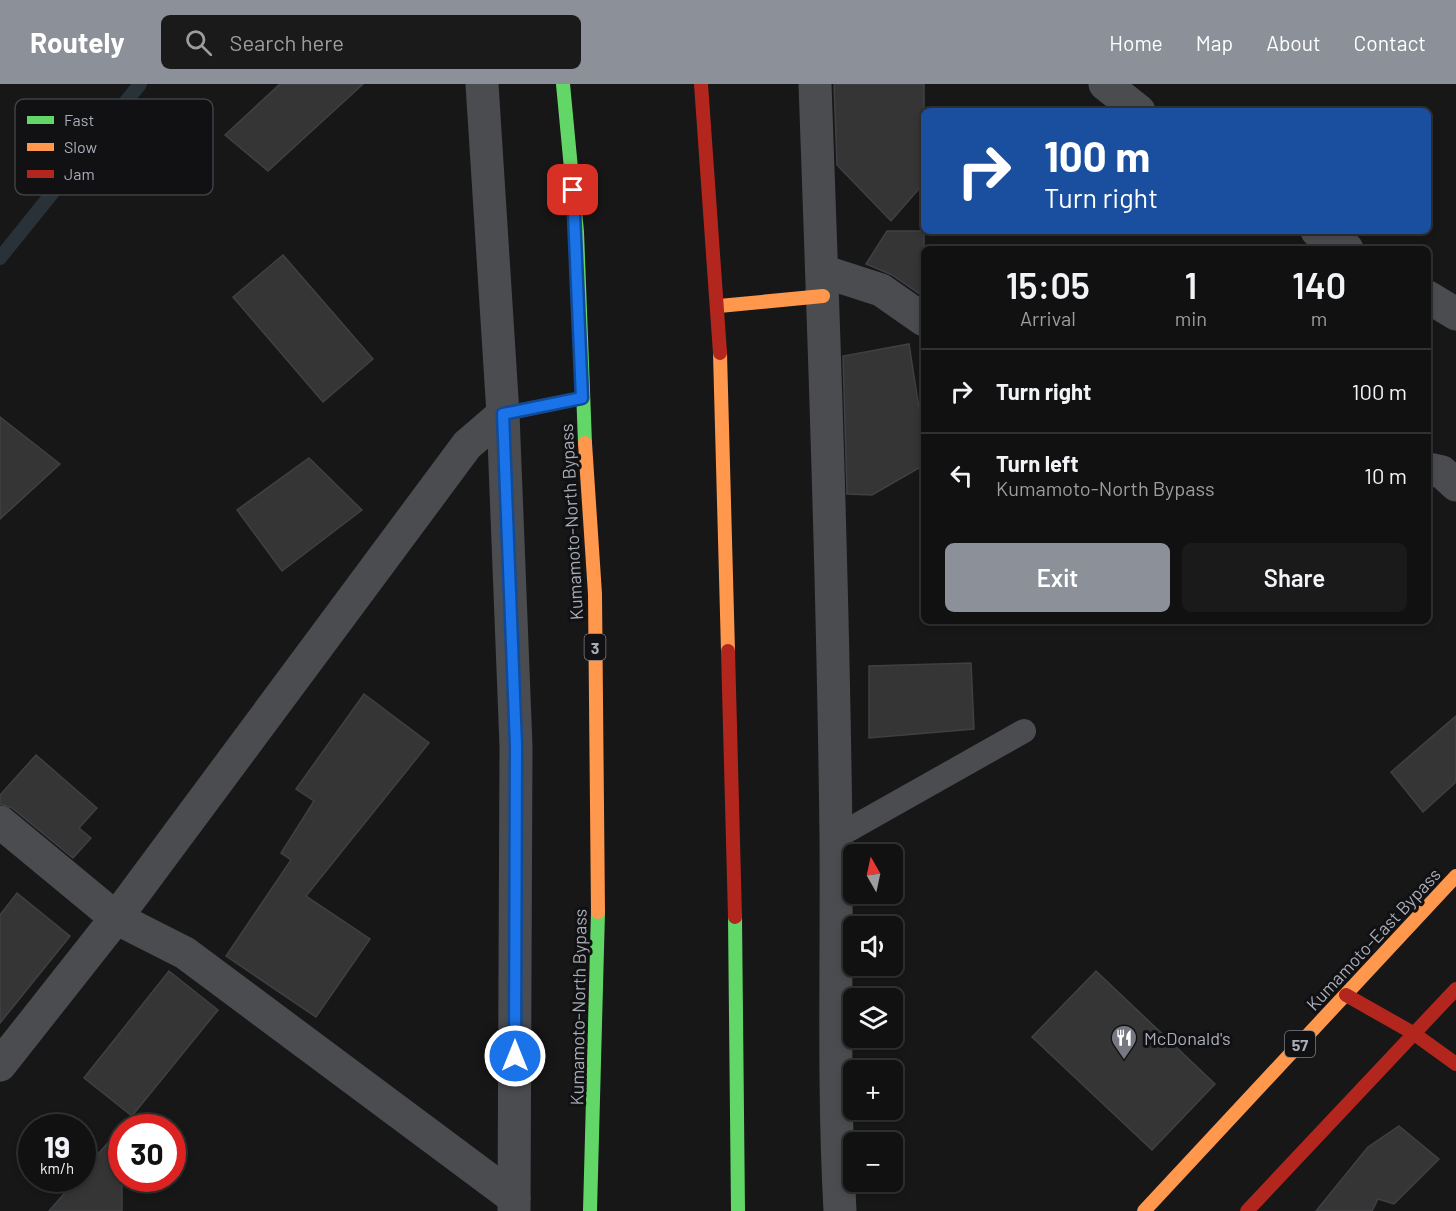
<!DOCTYPE html>
<meta charset="utf-8">
<style>
:root{--surface:#111;--page:#1a1a1a;--text:#f1f3f6;--muted:#9c9d9f;--line:#303131;--accent:#8c9099}
body{margin:0;font-family:Barlow,sans-serif;background:var(--page);color:var(--text);height:100vh;display:flex;flex-direction:column;font-size:22px;white-space:nowrap}
*{box-sizing:border-box;margin:0}
p{font-size:20px;color:var(--muted)}
.icon{flex:none;width:33px;height:33px;fill:none;stroke:currentColor;stroke-width:2;stroke-linecap:round;stroke-linejoin:round}
.map{position:relative;flex:1;overflow:hidden}
.sheet{position:absolute;left:921px;top:162px;width:510px;height:378px;display:flex;flex-direction:column;background:var(--surface);border-radius:9px;box-shadow:0 3px 9px #0003,0 0 0 2px var(--line)}
.sheet>*{flex:none}
.hud{position:absolute;left:921px;top:24px;width:510px;height:126px;border-radius:9px;box-shadow:0 3px 9px #0003,0 0 0 2px var(--line);background:#1a4fa0;color:#fff;overflow:hidden}
.needle{width:39px;rotate:351deg}
.buttons{position:absolute;left:843px;top:760px;display:grid;gap:12px}
.buttons a{display:grid;place-items:center;width:60px;height:60px;border-radius:9px;background:var(--surface);box-shadow:0 3px 9px #0003,0 0 0 2px var(--line);font-size:30px}
.speed{position:absolute;left:18px;top:1030px;display:flex;gap:12px;font-size:30px;font-weight:700;text-align:center}
.speed>*{display:grid;place-content:center;width:78px;height:78px;border-radius:50%;background:var(--surface);box-shadow:0 3px 9px #0003,0 0 0 2px var(--line);line-height:1}
.speed small{font-size:15px;font-weight:400}
.speed .limit{border:9px solid #d22;background:#fff;color:#111}
.pin{position:absolute;display:grid;place-items:center;width:51px;height:51px;color:#fff;margin:-26px;border-radius:12px;box-shadow:0 3px 9px #0006}
.me{position:absolute;width:66px;margin:-33px;rotate:0deg;stroke-linejoin:round;filter:drop-shadow(0 0 4px #0008)}
.turn{display:flex;align-items:center;gap:21px;height:126px;padding:0 24px;font-size:27px}
.turn .icon{width:78px;height:78px;stroke-width:2.5}
.turn b{display:block;font-size:42px;line-height:51px}
.eta{display:flex;justify-content:space-evenly;align-items:center;height:102px;text-align:center}
.eta b{font-size:36px;font-weight:600;line-height:42px}
.action{display:flex;gap:12px;margin-top:auto;padding:12px 24px}
.action a{flex:1;height:69px;border-radius:9px;background:var(--accent);color:#fff;font-size:24px;font-weight:600;line-height:69px;text-align:center}
.action a+a{background:var(--page);color:var(--text)}
ul{padding:0;list-style:none}
li{display:flex;align-items:center;gap:18px;height:84px;padding:0 24px;border-top:2px solid var(--line)}
li div{flex:1}
li b{display:block;font-size:22px}
li em{font-style:normal}
header{display:flex;align-items:center;gap:36px;box-sizing:border-box;height:84px;padding:0 30px;background:var(--accent);color:#fff}
header strong{font-size:28px}
nav{display:flex;gap:33px;margin-inline-start:auto;font-size:21px}
.search{width:420px;height:54px;background:var(--page);display:flex;align-items:center;gap:15px;box-sizing:border-box;padding:0 21px;border-radius:9px;color:var(--muted);font-size:22px}
.map>svg:first-child{display:block}
</style>
<header>
<strong>Routely</strong>
<div class="search"><svg class="icon" aria-label="search" viewBox="0 0 24 24"><circle cx="10" cy="10" r="6"/><path d="M15 15l6 6"/></svg>Search here</div>
<nav><a>Home</a><a>Map</a><a>About</a><a>Contact</a></nav>
</header>
<div class="map">
<svg width="1456" height="1127" viewBox="0 0 1456 1127">
<rect width="100%" height="100%" fill="#171717"/>
<g fill="none" stroke-linecap="round" stroke-linejoin="round">
<path stroke="#2a3239" stroke-width="14" d="M0 174 140 0"/>
</g>
<g fill="#353536" stroke="#3f4043" stroke-width="1.5">
<path d="M280 0H363L268 87 225 51Z"/>
<path d="M834 0H924V99L891 137 837 81Z"/>
<path d="M887 147H924V213L892 191 866 180Z"/>
<path d="M283 171 373 275 323 318 233 213Z"/>
<path d="M909 260 919 324 924 328V381L872 411 847 410 843 272Z"/>
<path d="M0 333 60 380 0 435Z"/>
<path d="M309 374 362 426 282 487 237 426Z"/>
<path d="M971 579 974 645 869 654V582Z"/>
<path d="M364 610 429 659 306 812 370 855 316 933 226 872 291 776 281 769 314 717 296 705Z"/>
<path d="M1456 632V698L1423 728 1391 688Z"/>
<path d="M36 671 97 724 79 744 91 754 73 774 12 724 0 720V711Z"/>
<path d="M17 809 70 852 0 939V831Z"/>
<path d="M169 887 218 926 132 1032 84 994Z"/>
<path d="M1096 887 1215 1000 1152 1066 1032 953Z"/>
<path d="M1399 1042 1439 1075 1394 1120 1378 1115 1372 1127H1316L1368 1063Z"/>
<path d="M122 1043V1127H49L77 1095H82V1088Z"/>
</g>
<g fill="none" stroke-linecap="round" stroke-linejoin="round">
<path stroke="#4b4c50" stroke-width="24" d="M836 753 1024 647"/>
<g stroke="#4b4c50" stroke-width="33">
<path d="M482 0 503 330 516 662 514 1127"/>
<path d="M815 0C824 251 833 502 836 753 837 878 833 1002 840 1127"/>
<path d="M1105 0 1139 27"/>
<path d="M1317 147 1347 165"/>
<path d="M822 187 881 206 924 236"/>
<path d="M1428 213 1456 230"/>
<path d="M1428 385 1442 388 1456 401"/>
<path d="M0 738 116 834 185 869 514 1114"/>
<path d="M0 981 116 834 467 361 503 330"/>
</g>
<g stroke="#63d668" stroke-width="14">
<path d="M563 0 577 148 585 359"/>
<path d="M735 833 738 1127"/>
<path d="M590 1127 598 828"/>
</g>
<g stroke="#ff974d" stroke-width="14">
<path d="M719 222 823 212"/>
<path d="M720 269 728 567"/>
<path d="M585 359 595 510 598 828"/>
<path d="M1144 1127 1456 792"/>
</g>
<g stroke="#b3261e" stroke-width="14">
<path d="M701 0 720 269"/>
<path d="M503 330 582 314"/>
<path d="M728 567 735 833"/>
<path d="M1346 911 1413 949 1456 980"/>
<path d="M1247 1127 1456 905"/>
</g>
</g>
<g fill="none" stroke-linecap="round" stroke-linejoin="round">
<defs>
<path id="route" d="M515 972 516 662 503 330 582 314 573 106"/>
</defs>
<use href="#route" stroke="#114b97" stroke-width="15"/>
<use href="#route" stroke="#1a73e8" stroke-width="10"/>
</g>
<defs>
<symbol id="restaurant-pin" viewBox="-11 -11 22 30"><path d="M0 17L-7.5 6A9.5 9.5 0 1 1 7.5 6Z" fill="#757880" stroke="#111113"/><path d="M-5-6h1v4h1v-4h1v4h1v-4h1v5L-1.5 .5V6h-2V.5L-5-1ZM5-6V6H3V1.5H1.5Q1.5-4 5-6Z" fill="#fff"/></symbol>
</defs>
<g fill-rule="evenodd">
<use href="#restaurant-pin" x="1109" y="939" width="30" height="40"/>
</g>
<g text-anchor="middle" dominant-baseline="central" stroke-width="6" stroke-linejoin="round" paint-order="stroke">
<g fill="#111113" stroke="#7b7e86" stroke-width="1.5">
<rect x="584.5" y="550" width="21" height="26" rx="4.5"/>
<rect x="1285" y="947" width="30" height="26" rx="4.5"/>
</g>
<g font-size="16" font-weight="bold" fill="#a8adb8">
<text x="595" y="563">3</text>
<text x="1300" y="960">57</text>
</g>
<g font-size="18" fill="#a8adb8" stroke="#111113">
<text transform="translate(571 438) rotate(-93)">Kumamoto-North Bypass</text>
<text transform="translate(1373 855) rotate(-47)">Kumamoto-East Bypass</text>
<text transform="translate(578 923) rotate(-89)">Kumamoto-North Bypass</text>
</g>
<g font-size="18" fill="#a8adb8" stroke="#111113" text-anchor="start">
<text x="1144" y="954">McDonald's</text>
</g>
</g>
<rect x="15" y="15" width="198" height="96" rx="9" fill="#111113" stroke="#3e4045" stroke-width="1.5"/>
<rect x="27" y="32" width="27" height="8" fill="#63d668"/>
<rect x="27" y="59" width="27" height="8" fill="#ff974d"/>
<rect x="27" y="86" width="27" height="8" fill="#b3261e"/>
<g font-size="16" fill="#a8adb8">
<text x="64" y="42">Fast</text>
<text x="64" y="69">Slow</text>
<text x="64" y="96">Jam</text>
</g>
</svg>
<div class="buttons">
<a><svg class="needle" viewBox="-14 -14 28 28"><path d="M0-13l5 13h-10z" fill="#e53935"/><path d="M0 13l5-13h-10z" fill="#9c9d9f"/></svg></a>
<a><svg class="icon" aria-label="sound" viewBox="0 0 24 24"><path d="M4 9h4l5-4v14l-5-4H4zM17 9q2 3 0 6"/></svg></a>
<a><svg class="icon" aria-label="layers" viewBox="0 0 24 24"><path d="M12 4l9 5-9 5-9-5zM3 14l9 5 9-5"/></svg></a>
<a>+</a>
<a>−</a>
</div>
<div class="speed"><div>19<small>km/h</small></div><div class="limit">30</div></div>
<div class="pin" style="left:573px;top:106px;background:#d93025"><svg class="icon" aria-label="arrive" viewBox="0 0 24 24"><path d="M6 21V4h12l-3 4 3 4H6"/></svg></div>
<svg class="me" style="left:515px;top:972px" viewBox="-20 -20 40 40"><circle r="17" fill="#1a73e8" stroke="#fff" stroke-width="3"/><path d="M0-11L8 9 0 5-8 9z" fill="#fff"/></svg>
<div class="hud">
<div class="turn"><svg class="icon" aria-label="right" viewBox="0 0 24 24"><path d="M7 20v-9h11M14 6l5 5-5 5"/></svg><div><b>100 m</b>Turn right</div></div>
</div>
<section class="sheet">
<div class="eta">
<div><b>15:05</b><p>Arrival</p></div>
<div><b>1</b><p>min</p></div>
<div><b>140</b><p>m</p></div>
</div>
<ul>
<li><svg class="icon" aria-label="right" viewBox="0 0 24 24"><path d="M7 20v-9h11M14 6l5 5-5 5"/></svg><div><b>Turn right</b></div><em>100 m</em></li>
<li><svg class="icon" aria-label="left" viewBox="0 0 24 24"><path d="M17 20v-9H6M10 6l-5 5 5 5"/></svg><div><b>Turn left</b><p>Kumamoto-North Bypass</p></div><em>10 m</em></li>
</ul>
<div class="action"><a>Exit</a><a>Share</a></div>
</section>
</div>
